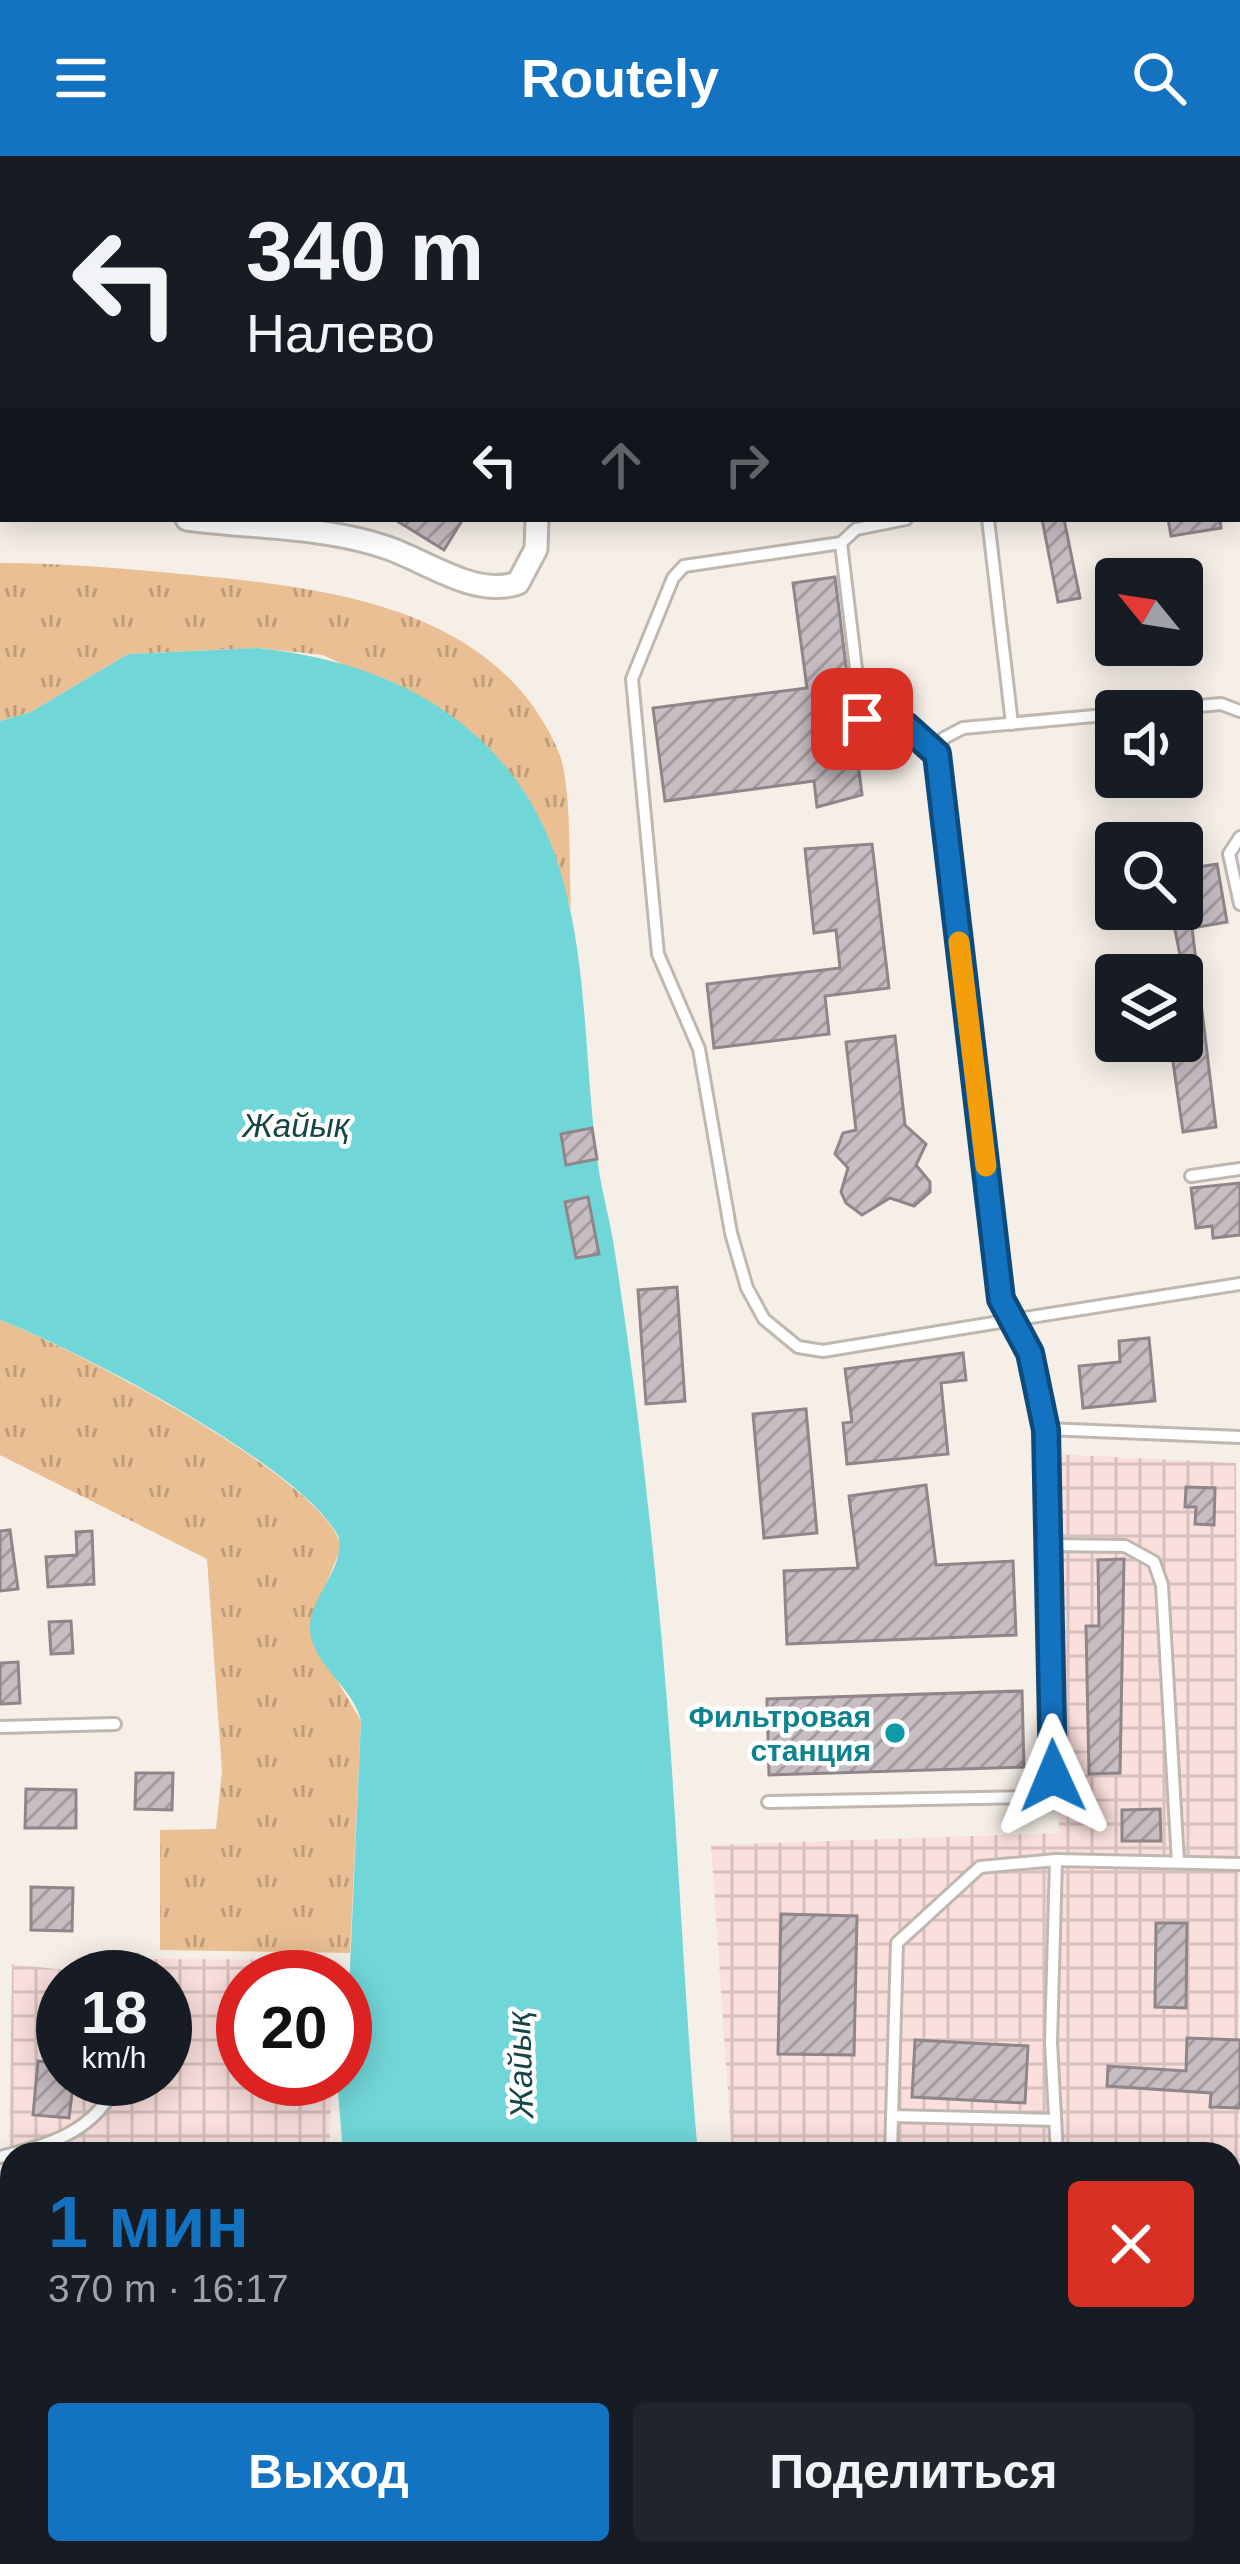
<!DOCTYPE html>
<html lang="ru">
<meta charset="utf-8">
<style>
:root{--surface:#171b24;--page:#20242c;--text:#f1f3f6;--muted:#9ea1a6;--accent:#1473c0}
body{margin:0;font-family:Arial,sans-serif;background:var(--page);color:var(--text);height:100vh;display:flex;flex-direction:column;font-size:45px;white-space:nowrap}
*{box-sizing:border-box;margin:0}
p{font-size:39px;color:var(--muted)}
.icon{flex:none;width:66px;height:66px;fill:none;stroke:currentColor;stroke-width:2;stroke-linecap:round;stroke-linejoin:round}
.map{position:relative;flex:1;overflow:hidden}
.sheet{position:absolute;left:0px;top:1986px;width:1242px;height:423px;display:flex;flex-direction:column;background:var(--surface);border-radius:36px 36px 0 0;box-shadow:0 6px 30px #0003}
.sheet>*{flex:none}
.top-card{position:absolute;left:0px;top:0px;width:1242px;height:366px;box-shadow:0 6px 30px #0003;background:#171b24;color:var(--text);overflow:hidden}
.needle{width:78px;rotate:300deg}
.fabs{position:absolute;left:1095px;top:402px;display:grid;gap:24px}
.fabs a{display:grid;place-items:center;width:108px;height:108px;border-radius:12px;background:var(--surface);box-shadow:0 6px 30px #0003;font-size:60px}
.speed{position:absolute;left:36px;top:1794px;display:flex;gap:24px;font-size:60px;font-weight:700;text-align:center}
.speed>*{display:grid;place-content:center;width:156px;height:156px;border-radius:50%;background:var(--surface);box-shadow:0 6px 30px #0003;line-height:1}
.speed small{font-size:30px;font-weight:400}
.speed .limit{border:18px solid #d22;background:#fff;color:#111}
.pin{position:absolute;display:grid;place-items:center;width:102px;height:102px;color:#fff;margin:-51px;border-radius:24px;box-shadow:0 6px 18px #0006}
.me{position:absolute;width:132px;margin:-66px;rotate:359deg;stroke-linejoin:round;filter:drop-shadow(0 0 9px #0008)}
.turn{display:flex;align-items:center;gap:42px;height:252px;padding:0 48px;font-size:54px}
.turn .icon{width:156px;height:156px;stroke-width:2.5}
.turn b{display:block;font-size:84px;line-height:102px}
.lanes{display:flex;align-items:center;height:114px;padding:0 48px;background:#0003;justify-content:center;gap:60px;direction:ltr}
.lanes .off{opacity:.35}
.round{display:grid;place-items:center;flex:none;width:126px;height:126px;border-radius:12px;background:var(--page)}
.summary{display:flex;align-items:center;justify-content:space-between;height:204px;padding:0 48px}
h1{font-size:72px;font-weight:600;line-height:90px;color:var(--accent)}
.button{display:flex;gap:24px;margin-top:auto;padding:24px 48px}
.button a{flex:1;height:138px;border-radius:12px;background:var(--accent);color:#fff;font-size:48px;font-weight:600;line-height:138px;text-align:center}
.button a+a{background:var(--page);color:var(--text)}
header{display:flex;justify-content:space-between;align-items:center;height:156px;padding:0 48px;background:var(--accent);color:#fff;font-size:54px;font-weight:600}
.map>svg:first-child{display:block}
</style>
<header><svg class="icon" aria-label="menu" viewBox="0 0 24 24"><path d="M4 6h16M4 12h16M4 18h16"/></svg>Routely<svg class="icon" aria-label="search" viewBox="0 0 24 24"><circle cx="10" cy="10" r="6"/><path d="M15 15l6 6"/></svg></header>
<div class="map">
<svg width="1240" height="2408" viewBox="0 0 1240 2408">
<defs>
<pattern id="industrial-grid" width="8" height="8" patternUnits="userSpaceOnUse" patternTransform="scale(3)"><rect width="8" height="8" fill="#fadfdd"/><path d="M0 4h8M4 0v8" fill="none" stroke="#d7c0be"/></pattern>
<pattern id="grass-tufts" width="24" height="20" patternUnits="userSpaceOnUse" patternTransform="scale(3)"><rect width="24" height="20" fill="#e9bf93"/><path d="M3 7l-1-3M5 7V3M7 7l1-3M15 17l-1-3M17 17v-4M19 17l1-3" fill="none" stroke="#be9c78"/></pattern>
<pattern id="building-hatch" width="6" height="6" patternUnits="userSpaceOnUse" patternTransform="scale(3)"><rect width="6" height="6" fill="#c7bdc2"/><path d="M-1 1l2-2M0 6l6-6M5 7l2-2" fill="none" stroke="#a29a9e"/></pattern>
</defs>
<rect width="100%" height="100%" fill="#f6efe8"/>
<g fill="url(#industrial-grid)">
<path d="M1053 1298 1236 1307 1240 2091 1230 2096V1998H732L711 1689 1059 1677Z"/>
<path d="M136 1803 338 1804 337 1821H243V1923H332L329 1998H12L9 2024 12 1808 127 1821H63V1923H165V1821H130Z"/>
</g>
<g fill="url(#grass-tufts)">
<path d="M0 407C65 407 128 413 192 419 329 432 498 451 559 597 572 628 569 716 571 753L544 676 511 617 440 555 323 499 258 492 128 498 31 556 0 565Z"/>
<path d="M0 1164C66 1189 332 1325 341 1392L314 1457 311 1480 361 1565 350 1797 160 1794V1674L216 1673 222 1615 207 1403 0 1299Z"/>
<path d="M215 2397H433L431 2408H209Z"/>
</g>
<g fill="#71d6d8">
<path d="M257 492C354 502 447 536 510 616 595 723 579 880 598 1008 602 1038 611 1067 615 1097 634 1219 648 1342 660 1465 677 1643 682 1821 698 1998H343L337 1923H345L361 1565C354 1531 311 1508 310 1473 309 1441 344 1415 339 1382 305 1311 78 1194 0 1164V565L31 556 128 498Z"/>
<path d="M433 2397H754L757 2408H431Z"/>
</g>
<g fill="url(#building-hatch)" stroke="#8f868a" stroke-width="3">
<path d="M394 363H463L444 394Z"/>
<path d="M1042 363H1064L1080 442 1058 446Z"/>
<path d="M1168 363H1220L1221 372 1171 380Z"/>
<path d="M835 421 862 639 817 651 814 625 665 645 653 552 807 532 793 427Z"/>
<path d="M872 688 889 832 825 840 829 878 714 892 707 828 840 812 836 774 814 777 805 693Z"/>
<path d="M1217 708 1227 766 1192 772 1216 971 1183 976 1170 885H1182V810L1171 753H1182V723L1199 719 1198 711Z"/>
<path d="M895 880 905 969 926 988 916 1009 930 1026V1036L914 1050 890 1042 862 1059 846 1047 841 1036 848 1012 835 998 843 977 856 974 846 886Z"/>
<path d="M592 972 597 1003 566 1009 561 978Z"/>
<path d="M1240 1027V1079L1213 1082 1212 1070 1196 1072 1191 1032Z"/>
<path d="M588 1041 599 1098 576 1102 565 1046Z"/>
<path d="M677 1131 685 1245 646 1248 638 1134Z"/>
<path d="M1149 1182 1155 1245 1083 1252 1079 1210 1120 1206 1119 1185Z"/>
<path d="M963 1197 966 1224 941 1227 948 1298 847 1308 843 1267 852 1266 845 1213Z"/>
<path d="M806 1253 817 1377 764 1382 753 1258Z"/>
<path d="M926 1329 936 1409 1013 1405 1016 1479 787 1488 784 1415 858 1412 849 1340Z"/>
<path d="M1186 1331 1215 1332 1214 1369 1195 1368 1196 1351H1185Z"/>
<path d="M10 1374 18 1433 0 1435V1375Z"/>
<path d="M92 1375 94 1428 48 1431 46 1401 77 1399 76 1376Z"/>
<path d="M1124 1403 1120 1617 1089 1618 1086 1470H1099L1098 1404Z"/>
<path d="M71 1465 73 1497 51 1498 49 1466Z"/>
<path d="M18 1506 20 1547 0 1548V1507Z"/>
<path d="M1022 1535 1024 1611 769 1619 767 1543Z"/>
<path d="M136 1617H173L172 1654 135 1653Z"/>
<path d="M26 1633 76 1634V1672H25Z"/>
<path d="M1160 1653 1161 1685H1122V1654Z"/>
<path d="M31 1731 73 1732 72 1775 31 1774Z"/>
<path d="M781 1758 857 1760 854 1899 778 1898Z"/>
<path d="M1156 1767H1187L1186 1852 1155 1851Z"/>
<path d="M1187 1882 1240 1884V1952L1210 1951 1211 1937 1107 1930 1108 1910 1186 1915Z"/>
<path d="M915 1884 1028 1890 1025 1947 912 1941Z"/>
<path d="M38 1905 63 1908V1923H74L69 1962 33 1959Z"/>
</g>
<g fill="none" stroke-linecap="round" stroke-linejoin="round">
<defs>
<g id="lane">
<path d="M1192 0V3"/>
<path d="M1239 211H1240"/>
<path d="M988 363 1012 568"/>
<path d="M841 387 862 563 871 572 906 570 937 598"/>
<path d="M1145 555 1221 548 1240 555"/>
<path d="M1116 558 963 572 944 582 937 598 1001 1143 1012 1164 1240 1128"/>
<path d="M1240 681 1229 698 1240 748"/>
<path d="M1191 1020 1240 1013"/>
<path d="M1046 1273 1240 1281"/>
<path d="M1048 1389 1125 1390 1154 1406 1162 1429 1178 1706"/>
<path d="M0 1571 115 1568"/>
<path d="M768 1646 1031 1641 1047 1634 1053 1620 1046 1273 1030 1197 1012 1164 823 1195 798 1191 764 1163 747 1132 731 1077 699 893 658 798 632 523 673 422 684 410 841 387 856 373 906 363"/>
<path d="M1056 1704 1051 1886 1057 1998"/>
<path d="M892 1960 1055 1964"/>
<path d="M891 1998 897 1787 980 1711 1056 1704 1240 1708"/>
<path d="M0 2001C51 1988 96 1976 119 1923"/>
<path d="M830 2405 949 2408"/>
<path d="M1074 2408 1075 2397"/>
</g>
<g id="street">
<path d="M127 0 132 3"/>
<path d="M983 0V3"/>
<path d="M687 3 690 0"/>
<path d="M1239 140H1240"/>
<path d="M0 339H3"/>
<path d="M187 363C254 372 324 370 388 392 428 406 476 442 518 427L536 393 537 363"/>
<path d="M0 2038 12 2085"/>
<path d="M1230 2228 1240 2226"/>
<path d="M1205 2397V2408"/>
<path d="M0 2408 12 2301"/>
</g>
<path id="secondary" d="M1230 2352H1240"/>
</defs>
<use href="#lane" stroke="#bfb8b1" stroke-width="16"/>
<use href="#street" stroke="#bfb8b1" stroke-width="27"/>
<use href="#secondary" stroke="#bfb8b1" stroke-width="36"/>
<use href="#lane" stroke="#fff" stroke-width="10"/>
<use href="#street" stroke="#fff" stroke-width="21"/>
<use href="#secondary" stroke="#fff" stroke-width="30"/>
<defs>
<path id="secondary-bridge" d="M0 2330H12"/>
</defs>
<use href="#secondary-bridge" stroke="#bfb8b1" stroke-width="36" stroke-linecap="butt"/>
<use href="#secondary-bridge" stroke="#fff" stroke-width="30"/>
</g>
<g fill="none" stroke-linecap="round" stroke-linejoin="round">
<defs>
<path id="route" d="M862 563 871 572 906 570 937 598 1001 1143 1030 1197 1046 1274 1053 1620"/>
</defs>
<use href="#route" stroke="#0d4b7d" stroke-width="30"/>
<use href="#route" stroke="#1473c0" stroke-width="21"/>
<path stroke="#f59e0b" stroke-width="21" d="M959 786 986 1010"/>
</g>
<circle fill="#0f9aa8" stroke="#fff" stroke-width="4.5" cx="895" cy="1577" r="12"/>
<g text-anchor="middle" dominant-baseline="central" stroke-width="9" stroke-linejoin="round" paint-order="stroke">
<g font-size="30" font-weight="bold" fill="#0d838f" stroke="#fff" text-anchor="end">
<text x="871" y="1560">Фильтровая<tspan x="871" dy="34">станция</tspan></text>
</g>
<g font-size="33" font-style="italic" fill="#164546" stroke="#fff">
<text x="296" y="969">Жайық</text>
<text transform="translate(520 1909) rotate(-92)">Жайық</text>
</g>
</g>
</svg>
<div class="fabs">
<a><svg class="needle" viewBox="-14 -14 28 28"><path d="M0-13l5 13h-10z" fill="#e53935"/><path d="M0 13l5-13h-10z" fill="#9ea1a6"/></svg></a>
<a><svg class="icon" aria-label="sound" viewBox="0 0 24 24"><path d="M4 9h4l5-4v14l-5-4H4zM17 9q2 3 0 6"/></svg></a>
<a><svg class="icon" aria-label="search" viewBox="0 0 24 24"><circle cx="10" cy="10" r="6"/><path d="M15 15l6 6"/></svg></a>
<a><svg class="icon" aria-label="layers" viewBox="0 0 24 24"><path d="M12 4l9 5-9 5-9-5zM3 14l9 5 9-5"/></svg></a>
</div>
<div class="speed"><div>18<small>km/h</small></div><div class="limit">20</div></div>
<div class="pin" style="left:862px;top:563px;background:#d93025"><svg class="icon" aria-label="arrive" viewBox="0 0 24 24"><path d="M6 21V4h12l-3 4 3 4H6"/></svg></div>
<svg class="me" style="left:1053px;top:1620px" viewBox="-20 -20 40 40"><path d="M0-17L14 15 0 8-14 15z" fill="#1473c0" stroke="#fff" stroke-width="4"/></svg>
<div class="top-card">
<div class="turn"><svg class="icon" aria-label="left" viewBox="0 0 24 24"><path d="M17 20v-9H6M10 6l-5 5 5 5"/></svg><div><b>340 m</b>Налево</div></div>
<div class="lanes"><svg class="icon" aria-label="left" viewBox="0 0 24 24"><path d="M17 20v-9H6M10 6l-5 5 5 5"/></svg><svg class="icon off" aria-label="ahead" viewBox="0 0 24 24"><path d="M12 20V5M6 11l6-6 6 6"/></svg><svg class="icon off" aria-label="right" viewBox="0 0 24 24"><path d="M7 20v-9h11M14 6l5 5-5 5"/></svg></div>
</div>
<section class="sheet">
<div class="summary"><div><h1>1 мин</h1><p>370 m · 16:17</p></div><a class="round" style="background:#d93025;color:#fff"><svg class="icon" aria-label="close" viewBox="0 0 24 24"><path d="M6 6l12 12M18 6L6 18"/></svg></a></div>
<div class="button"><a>Выход</a><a>Поделиться</a></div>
</section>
</div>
